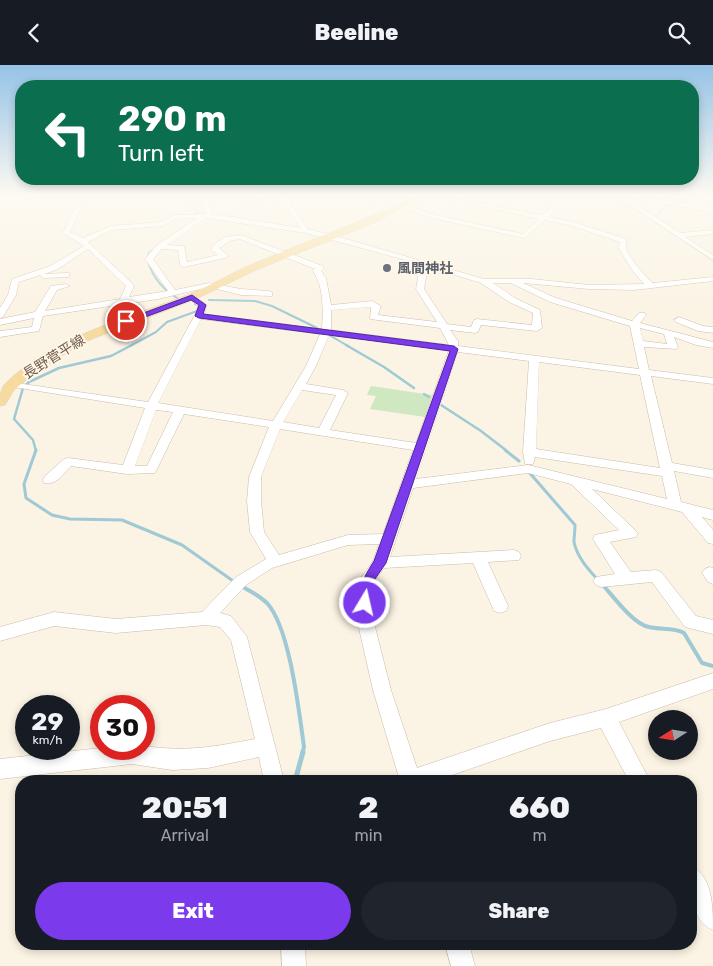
<!DOCTYPE html>
<meta charset="utf-8">
<style>
:root{--surface:#171b24;--page:#20242c;--text:#f1f3f6;--muted:#9ea1a6;--accent:#7c3aed}
body{margin:0;font-family:Rubik,"Noto Sans JP",sans-serif;background:var(--page);color:var(--text);height:100vh;display:flex;flex-direction:column;font-size:19px;white-space:nowrap}
*{box-sizing:border-box;margin:0}
p{font-size:16px;color:var(--muted)}
.icon{flex:none;width:28px;height:28px;fill:none;stroke:currentColor;stroke-width:2;stroke-linecap:round;stroke-linejoin:round}
.map{position:relative;flex:1;overflow:hidden}
.panel{position:absolute;left:15px;top:710px;width:682px;height:175px;display:flex;flex-direction:column;background:var(--surface);border-radius:20px;box-shadow:0 2px 8px #0003}
.panel>*{flex:none}
.hud{position:absolute;left:15px;top:15px;width:684px;height:105px;border-radius:20px;box-shadow:0 2px 8px #0003;background:#0b6e4f;color:#fff;overflow:hidden}
.needle{width:32px;rotate:258deg}
.fabs{position:absolute;left:648px;top:645px;display:grid;gap:10px}
.fabs a{display:grid;place-items:center;width:50px;height:50px;border-radius:50%;background:var(--surface);box-shadow:0 2px 8px #0003;font-size:25px}
.speed{position:absolute;left:15px;top:630px;display:flex;gap:10px;font-size:25px;font-weight:700;text-align:center}
.speed>*{display:grid;place-content:center;width:65px;height:65px;border-radius:50%;background:var(--surface);box-shadow:0 2px 8px #0003;line-height:1}
.speed small{font-size:12px;font-weight:400}
.speed .limit{border:8px solid #d22;background:#fff;color:#111}
.pin{position:absolute;display:grid;place-items:center;width:42px;height:42px;color:#fff;margin:-21px;border:2px solid #fff;border-radius:50%;box-shadow:0 1px 5px #0007}
.me{position:absolute;width:55px;margin:-28px;rotate:9deg;stroke-linejoin:round;filter:drop-shadow(0 0 4px #0008)}
.turn{display:flex;align-items:center;gap:18px;height:105px;padding:0 20px;font-size:22px}
.turn .icon{width:65px;height:65px;stroke-width:2.5}
.turn b{display:block;font-size:35px;line-height:42px}
.eta{display:flex;justify-content:space-evenly;align-items:center;height:85px;text-align:center}
.eta b{font-size:30px;font-weight:800;line-height:35px}
.button{display:flex;gap:10px;margin-top:auto;padding:10px 20px}
.button a{flex:1;height:58px;border-radius:30px;background:var(--accent);color:#fff;font-size:20px;font-weight:800;line-height:58px;text-align:center}
.button a+a{background:var(--page);color:var(--text)}
header{display:flex;justify-content:space-between;align-items:center;height:65px;padding:0 20px;background:var(--surface);font-size:22px;font-weight:800}
.map>svg:first-child{display:block}
</style>
<header><svg class="icon" aria-label="back" viewBox="0 0 24 24"><path d="M15 5l-7 7 7 7"/></svg>Beeline<svg class="icon" aria-label="search" viewBox="0 0 24 24"><circle cx="10" cy="10" r="6"/><path d="M15 15l6 6"/></svg></header>
<div class="map">
<svg width="713" height="901" viewBox="0 0 713 901">
<rect width="100%" height="100%" fill="#fbf3e3"/>
<path fill="#cfe8c2" d="M371 321 432 330 425 352 370 344 376 331 367 330Z"/>
<g fill="none" stroke-linecap="round" stroke-linejoin="round">
<g stroke="#9fc9d5" stroke-width="1">
<path d="M184 131 199 149 198 153"/>
<path d="M656 153 670 135 713 131"/>
<path d="M148 197V188L154 184"/>
</g>
<g stroke="#9fc9d5" stroke-width="2">
<path d="M148 196C152 212 165 227 179 234"/>
<path d="M209 235 255 236 272 241 317 263"/>
<path d="M329 270 348 281"/>
<path d="M130 281 156 267 167 257 197 246 199 241 195 239"/>
</g>
<g stroke="#9fc9d5" stroke-width="2.5">
<path d="M346 280 384 302 414 323"/>
<path d="M424 329 429 332"/>
<path d="M438 338 481 366 507 386"/>
<path d="M36 386 33 375 14 354 23 323 29 317 59 303 111 291 132 280"/>
</g>
<g stroke="#9fc9d5" stroke-width="3">
<path d="M36 385 24 419 26 433 52 450 70 454 122 455 182 480 236 518"/>
<path d="M505 385 519 396"/>
<path d="M528 406 575 460C575 466 574 471 574 477 577 492 588 504 598 515"/>
</g>
<g stroke="#9fc9d5" stroke-width="4">
<path d="M602 519C613 531 633 559 649 562 660 565 674 562 684 568L702 598 713 601"/>
<path d="M241 521C250 526 259 530 267 538 290 563 299 647 304 682L302 689"/>
</g>
<path stroke="#9fc9d5" stroke-width="5" d="M295 716 303 687"/>
<defs>
<g id="minor">
<path d="M73 131H79L77 135 82 141 70 167 83 173 111 161 161 157 174 150 206 149 202 136 198 131H204L208 135 213 149 301 163 285 140V136L246 139 243 137 292 131 291 140 308 164 339 172 484 214H532L589 220 644 219 632 205 618 182 620 177 569 160 545 155 524 173 432 153 398 141 401 139 436 150 523 169 539 154 432 131H442L542 150 564 131H570L549 152 573 157 627 174C627 177 625 180 626 182 627 190 646 213 653 218L713 212V216L634 225 589 224 523 218 556 233 632 256 639 248H645L646 250 640 258 713 277V283L696 280 674 272 678 282 676 284 644 282 649 305 713 313V319L651 311 672 398 713 405V413L674 406 681 437 713 445V455L702 452 713 465V479L708 478 682 447 592 424 638 468 636 472 610 477 631 507 656 505 661 507 696 551 713 555V569L685 562 652 517 601 522 596 520 593 516 596 512 615 509 593 474 595 470 619 465 571 419 528 408 413 423 390 492 514 485 519 487 521 491 519 495 488 497 508 541 506 546 500 548 494 546 473 498 384 503 376 514 372 550 391 625 417 703 550 658 606 644 713 608V624L619 657 650 716H629L601 663 550 676 435 716H400L373 625 356 550 361 513 373 496 379 479 348 480 272 503 246 520 220 548 231 551 247 572 284 716H264L259 692 208 703 172 705 132 699 0 714V694L101 683 144 684V681C187 687 213 682 255 674L231 575 220 562 206 560 116 568 54 561 0 576V562L54 547 116 554 202 547 236 512 266 494 250 467 247 436 249 412 269 362 184 349 155 408 127 409 71 401C63 409 56 421 44 418L43 415 44 412 64 394 68 393 123 400 145 343 13 322 8 319 9 317 148 337 198 244V241L188 232 192 229 207 240 204 249 322 264C323 245 324 222 313 206L315 204 240 174 230 176 219 183 229 191 225 193 184 202 180 200 178 185 162 184 153 194 175 225 209 218 241 224 269 226 272 227V231L241 230 209 222 158 234 43 251 39 266 0 272V266L32 262 34 253 0 260V254L35 247 51 221 66 219 70 221 57 225 45 246 120 234 126 221 88 184 56 205 44 209 66 208H69V212L43 213 40 210 19 217 16 230 3 252 0 253V243L8 230 12 214 50 201 84 181 63 168 76 141 71 135ZM197 153 157 180 145 194 168 226 129 232 134 221 133 219 88 177 112 165 163 161 175 154ZM206 153 306 168 413 197 419 207 416 224 437 257 378 250 381 241 372 236 331 240 326 213 321 206 324 203 323 201 241 170 225 172 213 180 211 185 218 190 187 197 184 181 167 180ZM422 200 481 218 509 237 533 248 532 260 477 254 474 255 471 262 447 259 424 224 427 207ZM493 218H511L550 237 630 261 639 304 458 281V276L450 265 475 268 478 267 481 260 537 266 542 263 540 245 515 233ZM371 242 370 254 440 263 449 280 331 265V245ZM201 254 320 269 306 301 273 356 158 338ZM640 263 664 269 667 279 643 276ZM329 270 449 285 416 378 330 365 348 328 343 325 306 319 316 301ZM458 287 529 296 523 387 525 399H533L535 392 662 411 667 434 528 400 416 414ZM539 297 640 310 660 403 536 384ZM302 325 336 330 319 363 283 357ZM156 345 173 347 147 401H135ZM280 364 413 385 383 469 348 470 279 490 264 467 261 436V412Z"/>
<path d="M371 131H377L381 137 394 146 389 147 377 139Z"/>
<path d="M616 131H633L684 138 687 137 713 144V148L697 144 627 133 680 168 713 165V169L685 172 713 190V195Z"/>
<path d="M679 252 703 261 713 262V268L698 266 676 257 674 255Z"/>
<path d="M710 502 713 503V519L708 517 702 508 705 504Z"/>
<path d="M691 801C713 811 713 843 713 865 689 855 691 823 691 801Z"/>
<path d="M281 879H305L306 901H282Z"/>
<path d="M445 879H469L475 901H451Z"/>
</g>
<path id="major" d="M417 131H426L376 157 256 205 196 234 84 277 37 306 14 325 5 340 0 341C0 334 0 325 4 320 50 272 127 254 187 230 208 222 228 210 248 201 304 177 361 157 417 131Z"/>
</defs>
<use href="#minor" stroke="#cbbbaa" stroke-width="1"/>
<use href="#major" stroke="#dad4d0" stroke-width="1"/>
<use href="#minor" fill="#fff" fill-rule="evenodd"/>
<use href="#major" fill="#f7db9e" fill-rule="evenodd"/>
</g>
<linearGradient id="sky" x2="0" y2="1"><stop stop-color="#95c3e6"/><stop offset="0.51" stop-color="#fdfaf2"/><stop offset="1" stop-color="#fdfaf2" stop-opacity="0"/></linearGradient>
<rect width="713" height="257" fill="url(#sky)"/>
<path fill="#7c3aed" stroke="#51269a" d="M192 230 206 240 203 249 454 281 458 284 386 498 375 514 370 541 365 543 361 541C354 528 367 507 374 496L450 286 199 253 195 251 199 240 191 235 129 258 122 256Z"/>
<circle fill="#6b7280" stroke="#fef7e8" stroke-width="2" cx="387" cy="203" r="5"/>
<g text-anchor="middle" dominant-baseline="central" stroke-width="4" stroke-linejoin="round" paint-order="stroke">
<g font-size="14" font-weight="bold" fill="#5b616d" stroke="#fef7e8" text-anchor="start">
<text x="397" y="203">風間神社</text>
</g>
<g font-size="14" fill="#715b4a" stroke="#fef7e8">
<text transform="translate(54 292) rotate(-32)">長野菅平線</text>
</g>
</g>
</svg>
<div class="fabs">
<a><svg class="needle" viewBox="-14 -14 28 28"><path d="M0-13l5 13h-10z" fill="#e53935"/><path d="M0 13l5-13h-10z" fill="#9ea1a6"/></svg></a>
</div>
<div class="speed"><div>29<small>km/h</small></div><div class="limit">30</div></div>
<div class="pin" style="left:126px;top:256px;background:#d93025"><svg class="icon" aria-label="arrive" viewBox="0 0 24 24"><path d="M6 21V4h12l-3 4 3 4H6"/></svg></div>
<svg class="me" style="left:365px;top:538px" viewBox="-20 -20 40 40"><circle r="17" fill="#7c3aed" stroke="#fff" stroke-width="3"/><path d="M0-11L8 9 0 5-8 9z" fill="#fff"/></svg>
<div class="hud">
<div class="turn"><svg class="icon" aria-label="left" viewBox="0 0 24 24"><path d="M17 20v-9H6M10 6l-5 5 5 5"/></svg><div><b>290 m</b>Turn left</div></div>
</div>
<section class="panel">
<div class="eta">
<div><b>20:51</b><p>Arrival</p></div>
<div><b>2</b><p>min</p></div>
<div><b>660</b><p>m</p></div>
</div>
<div class="button"><a>Exit</a><a>Share</a></div>
</section>
</div>
